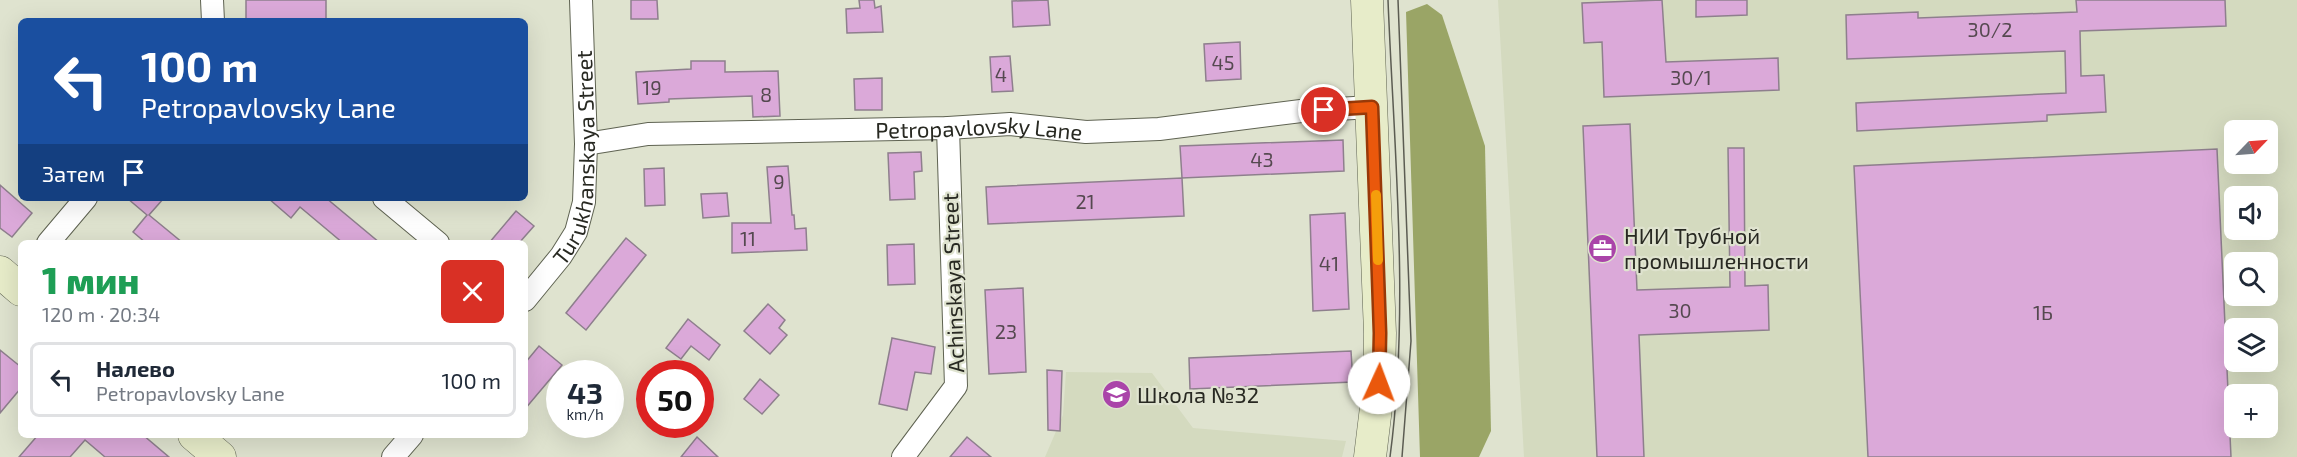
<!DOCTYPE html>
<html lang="ru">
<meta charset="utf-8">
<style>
:root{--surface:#fff;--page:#f6f6f7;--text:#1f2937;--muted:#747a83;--line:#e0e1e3}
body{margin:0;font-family:"Exo 2",sans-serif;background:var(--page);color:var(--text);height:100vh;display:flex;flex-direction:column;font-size:22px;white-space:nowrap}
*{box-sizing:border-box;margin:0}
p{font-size:20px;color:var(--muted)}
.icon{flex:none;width:33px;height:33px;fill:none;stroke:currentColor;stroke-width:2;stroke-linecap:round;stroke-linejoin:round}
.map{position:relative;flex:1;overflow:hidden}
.details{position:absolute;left:18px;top:240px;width:510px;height:198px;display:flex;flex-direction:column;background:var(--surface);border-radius:9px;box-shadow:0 6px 24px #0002}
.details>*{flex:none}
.guide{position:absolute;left:18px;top:18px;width:510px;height:183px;border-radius:9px;box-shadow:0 6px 24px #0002;background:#1a4fa0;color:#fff;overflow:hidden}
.needle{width:39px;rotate:65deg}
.tools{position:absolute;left:2224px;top:120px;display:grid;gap:12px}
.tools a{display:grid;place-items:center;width:54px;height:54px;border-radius:9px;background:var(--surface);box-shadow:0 6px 24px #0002;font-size:30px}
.speed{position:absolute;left:546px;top:360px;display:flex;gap:12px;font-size:30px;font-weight:700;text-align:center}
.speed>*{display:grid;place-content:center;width:78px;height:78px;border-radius:50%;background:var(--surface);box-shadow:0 6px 24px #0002;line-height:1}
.speed small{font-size:15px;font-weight:400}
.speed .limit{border:9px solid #d22;background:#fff;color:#111}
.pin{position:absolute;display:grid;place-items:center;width:51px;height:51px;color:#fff;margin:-26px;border:3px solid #fff;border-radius:50%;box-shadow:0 2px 6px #0007}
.me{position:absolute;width:66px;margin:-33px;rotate:2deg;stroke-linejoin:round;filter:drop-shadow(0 0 4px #0008)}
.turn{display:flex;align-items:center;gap:21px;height:126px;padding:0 24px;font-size:27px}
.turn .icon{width:78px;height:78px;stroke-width:2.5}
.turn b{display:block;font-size:42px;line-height:51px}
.then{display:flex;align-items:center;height:57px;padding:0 24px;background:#0003;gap:12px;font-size:22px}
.round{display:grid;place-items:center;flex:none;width:63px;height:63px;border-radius:9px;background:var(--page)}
.summary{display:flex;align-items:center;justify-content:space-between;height:102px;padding:0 24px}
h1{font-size:36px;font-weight:800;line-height:45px;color:#1e9e55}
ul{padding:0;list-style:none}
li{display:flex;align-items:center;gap:18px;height:75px;margin:0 12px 9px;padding:0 12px;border:3px solid var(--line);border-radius:9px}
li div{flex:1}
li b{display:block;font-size:22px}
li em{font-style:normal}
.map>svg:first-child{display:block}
</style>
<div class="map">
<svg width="2297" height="457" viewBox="0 0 2297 457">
<rect width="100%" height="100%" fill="#dfe3cf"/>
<g fill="#d4dabf" fill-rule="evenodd">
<path d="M1498 0H2297V457H1524ZM2235 130H2268V164H2235ZM2235 196H2268V230H2235ZM2235 262H2268V296H2235ZM2235 328H2268V362H2235ZM2235 394H2268V428H2235Z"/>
<path d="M1066 372 1152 373 1193 428 1346 441 1342 457H1045L1063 415Z"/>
</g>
<path fill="#9aa566" d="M1427 4 1442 15 1485 146 1491 431 1479 457H1420L1406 12Z"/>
<g fill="#dba9d9" stroke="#8e7f8d" stroke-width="1.5">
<rect x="246" y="0" width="80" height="21"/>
<path d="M631 0H657L658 19H631Z"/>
<path d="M859 0H874L875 8 881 6 883 32 847 33 846 9 860 8Z"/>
<path d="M1048 0 1050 25 1013 27 1012 1Z"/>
<path d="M1662 0 1666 62 1778 58 1779 90 1604 97 1602 42 1584 43 1582 3Z"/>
<path d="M1696 0H1747V15L1696 17Z"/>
<path d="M2076 0H2225L2226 26 2080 31 2081 76 2104 75 2106 112 2047 115V121L1857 131 1856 103 2066 93 2065 51 1847 59 1846 15 1918 12V18L2077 12Z"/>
<path d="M1240 42 1241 79 1206 81 1204 44Z"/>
<path d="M1010 56 1013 91 992 92 990 57Z"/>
<path d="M691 61H725V72L778 71 780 116 753 117 752 96 669 99V102L638 104 636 72 691 69Z"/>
<path d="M882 78V110H855L854 79Z"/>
<path d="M1630 124 1637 290 1730 287 1728 148H1744L1745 286 1768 285 1769 330 1639 335 1644 457H1597L1583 126Z"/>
<path d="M1343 140 1344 171 1182 178 1180 146Z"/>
<path d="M2217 149 2231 457H1868L1854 166Z"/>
<path d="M921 152 922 171 914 172 915 199 890 200 888 153Z"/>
<path d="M788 166 792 215H794L795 229 806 228 807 250 732 253V223H771L767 167Z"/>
<path d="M664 168 665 205 645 206 644 169Z"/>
<path d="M1182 178 1184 216 988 224 986 187Z"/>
<path d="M0 185 32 213 12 237 0 228Z"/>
<path d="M727 193 729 216 703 218 701 194Z"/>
<path d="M127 198H164L149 215 183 243H146L133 232 147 215Z"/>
<path d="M268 198H326L380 243H343L300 207 291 218Z"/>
<path d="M516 211 534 226 519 243H489Z"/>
<path d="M1345 213 1349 309 1313 311 1310 215Z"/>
<path d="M626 238 646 255 586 330 566 313Z"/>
<path d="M914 244 915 284 888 285 887 245Z"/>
<path d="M1023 288 1026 372 989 374 985 290Z"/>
<path d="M768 304 785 320 779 328 787 335 770 354 744 331Z"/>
<path d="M688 319 720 345 709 360 691 346 681 359 666 348Z"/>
<path d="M892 338 935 347 931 374 915 372 907 410 879 404Z"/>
<path d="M539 346 562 365 525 409V363Z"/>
<path d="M0 350 21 367V388L0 413Z"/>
<path d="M1351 351 1353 382 1190 389 1189 358Z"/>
<path d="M1047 370 1062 371 1060 431 1048 430Z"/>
<path d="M760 379 779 395 762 414 744 399Z"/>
<path d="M38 435H143L169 457H105L85 440 70 457H19Z"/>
<path d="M697 437 718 457H681Z"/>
<path d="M967 437 991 457H950Z"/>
</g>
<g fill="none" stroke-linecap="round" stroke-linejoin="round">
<defs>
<g id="street">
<path d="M212 0 213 21"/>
<path id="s1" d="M586 144 648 134 948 128 1010 124 1086 132 1159 129 1301 111 1372 107"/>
<path d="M384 198 438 243"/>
<path d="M48 243 86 198"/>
<path id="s2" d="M525 300 561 256 576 232 584 202 586 144 581 0"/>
<path d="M393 457 412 435"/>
<path d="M903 457 956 386 948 128"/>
</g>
<g id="secondary">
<path d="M1367 0 1380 333 1379 383 1370 457"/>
<path d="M0 272 21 290"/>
<path d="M194 435 220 457"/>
</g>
</defs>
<use href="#street" stroke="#5f6352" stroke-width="24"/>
<use href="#secondary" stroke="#5f6352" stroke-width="33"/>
<use href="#street" stroke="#fff" stroke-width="22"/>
<use href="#secondary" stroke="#e7ecc9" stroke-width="32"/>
<g stroke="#5b5c52" stroke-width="1.5">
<path d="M1388 0C1394 152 1410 306 1390 457"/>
<path d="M1398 0 1411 341 1402 457"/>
</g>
</g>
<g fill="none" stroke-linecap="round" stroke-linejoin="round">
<defs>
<path id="route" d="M1324 110 1372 107 1380 333 1379 383"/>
</defs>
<use href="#route" stroke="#983908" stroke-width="15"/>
<use href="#route" stroke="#ea580c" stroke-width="10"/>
<path stroke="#f59e0b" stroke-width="10" d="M1376 195 1378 260"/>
</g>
<defs>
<symbol id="office-disc" viewBox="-11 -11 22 22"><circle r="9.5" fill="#aa44a9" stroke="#dfe3cf"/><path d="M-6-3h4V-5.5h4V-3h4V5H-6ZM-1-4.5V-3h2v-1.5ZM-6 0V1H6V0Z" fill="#fff"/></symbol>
<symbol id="school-disc" viewBox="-11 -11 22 22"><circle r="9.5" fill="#aa44a9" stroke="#dfe3cf"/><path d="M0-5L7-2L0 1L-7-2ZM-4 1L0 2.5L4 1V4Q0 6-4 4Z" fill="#fff"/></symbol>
</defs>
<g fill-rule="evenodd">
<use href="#office-disc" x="1586" y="232" width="33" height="33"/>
<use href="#school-disc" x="1100" y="378" width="33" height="33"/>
</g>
<g text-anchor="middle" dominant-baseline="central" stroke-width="4.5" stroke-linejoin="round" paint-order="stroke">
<g font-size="20" fill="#554950">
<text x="1990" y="29">30/2</text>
<text x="1223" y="62">45</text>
<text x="1001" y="74">4</text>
<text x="1691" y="77">30/1</text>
<text x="652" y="87">19</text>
<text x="766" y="94">8</text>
<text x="1262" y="159">43</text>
<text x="779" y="181">9</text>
<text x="1085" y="201">21</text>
<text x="748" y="238">11</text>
<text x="1329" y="263">41</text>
<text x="1680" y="310">30</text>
<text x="2043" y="312">1Б</text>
<text x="1006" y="331">23</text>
</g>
<g font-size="22" fill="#282922" stroke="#dfe3cf">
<text stroke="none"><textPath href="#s1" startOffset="394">Petropavlovsky Lane</textPath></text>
<text stroke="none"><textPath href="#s2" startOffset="159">Turukhanskaya Street</textPath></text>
<text transform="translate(952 283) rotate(-92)">Achinskaya Street</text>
</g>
<g font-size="22" fill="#282922" stroke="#dfe3cf" text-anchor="start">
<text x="1624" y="235">НИИ Трубной<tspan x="1624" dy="25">промышленности</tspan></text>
<text x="1137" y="394">Школа №32</text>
</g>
</g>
</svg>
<div class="tools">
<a><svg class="needle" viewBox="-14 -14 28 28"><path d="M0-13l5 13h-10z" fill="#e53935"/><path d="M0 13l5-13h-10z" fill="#747a83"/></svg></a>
<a><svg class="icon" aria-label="sound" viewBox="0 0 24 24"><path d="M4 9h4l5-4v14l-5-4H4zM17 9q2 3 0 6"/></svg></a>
<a><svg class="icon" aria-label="search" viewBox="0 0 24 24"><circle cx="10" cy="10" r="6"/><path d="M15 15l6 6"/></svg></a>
<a><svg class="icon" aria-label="layers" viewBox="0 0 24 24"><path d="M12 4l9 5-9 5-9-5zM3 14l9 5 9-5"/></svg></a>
<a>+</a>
</div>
<div class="speed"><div>43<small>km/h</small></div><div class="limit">50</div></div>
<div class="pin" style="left:1324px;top:110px;background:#d93025"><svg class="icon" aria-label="arrive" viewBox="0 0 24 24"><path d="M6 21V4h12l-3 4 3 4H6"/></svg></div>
<svg class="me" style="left:1379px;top:383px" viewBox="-20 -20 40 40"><circle r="19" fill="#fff"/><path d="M0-13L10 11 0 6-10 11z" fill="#ea580c"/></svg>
<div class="guide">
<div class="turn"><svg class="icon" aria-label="left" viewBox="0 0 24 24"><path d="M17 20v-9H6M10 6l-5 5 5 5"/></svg><div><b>100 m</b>Petropavlovsky Lane</div></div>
<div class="then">Затем<svg class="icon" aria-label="arrive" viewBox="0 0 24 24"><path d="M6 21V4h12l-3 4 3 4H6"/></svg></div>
</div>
<section class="details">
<div class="summary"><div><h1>1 мин</h1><p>120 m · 20:34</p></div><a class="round" style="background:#d93025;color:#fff"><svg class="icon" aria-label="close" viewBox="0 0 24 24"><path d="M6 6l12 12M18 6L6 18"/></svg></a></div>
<ul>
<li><svg class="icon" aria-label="left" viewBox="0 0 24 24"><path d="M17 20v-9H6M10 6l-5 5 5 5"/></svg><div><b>Налево</b><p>Petropavlovsky Lane</p></div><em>100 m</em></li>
</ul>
</section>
</div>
